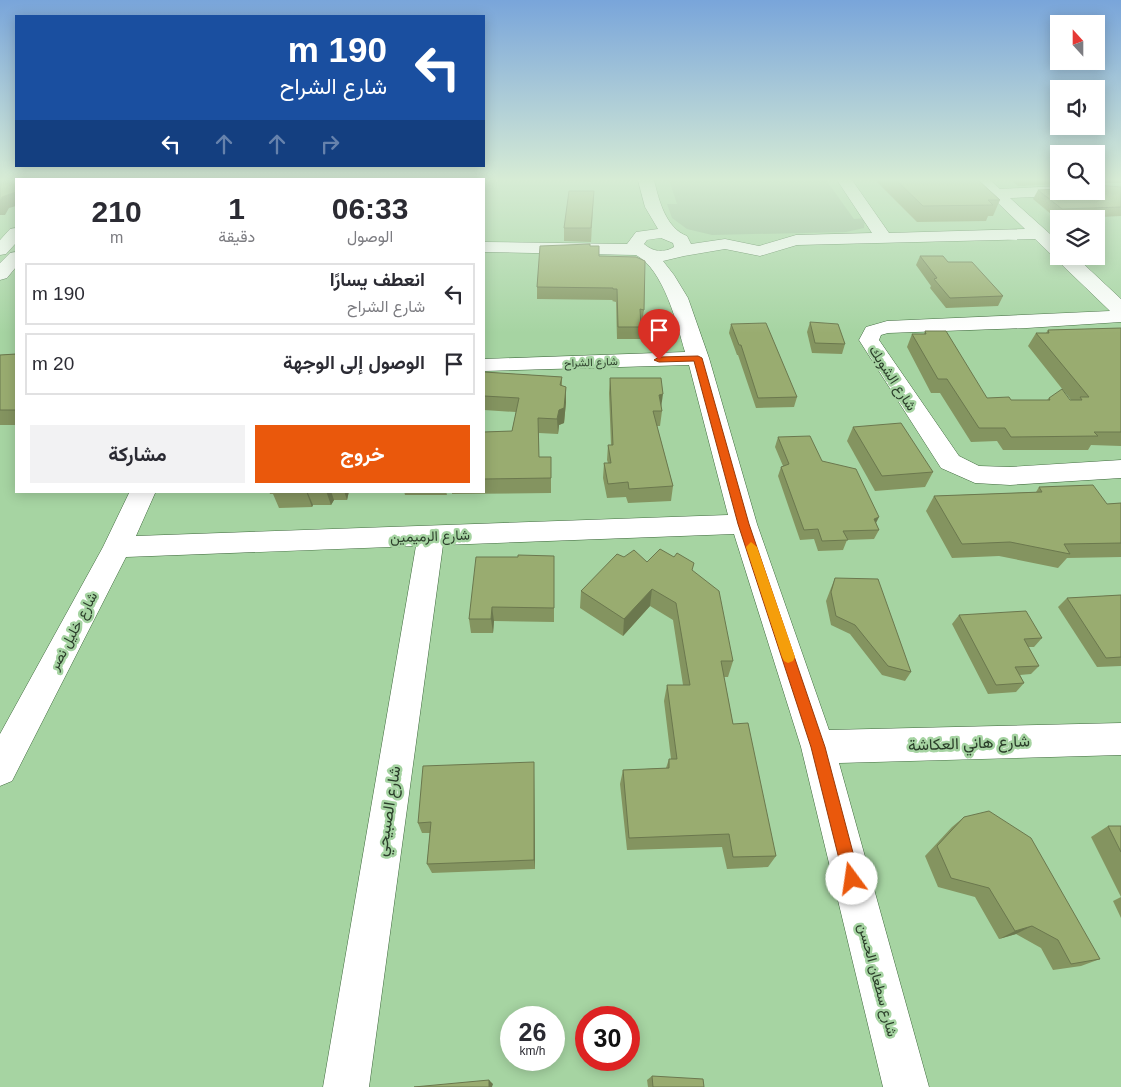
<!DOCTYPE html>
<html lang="ar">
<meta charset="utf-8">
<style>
:root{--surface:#fff;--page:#f2f2f3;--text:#2b2b33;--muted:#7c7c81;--line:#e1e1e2;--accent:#ea580c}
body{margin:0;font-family:Helvetica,Vazirmatn,sans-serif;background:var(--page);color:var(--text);direction:rtl;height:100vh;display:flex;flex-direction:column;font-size:19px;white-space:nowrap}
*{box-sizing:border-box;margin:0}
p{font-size:16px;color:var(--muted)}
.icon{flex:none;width:28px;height:28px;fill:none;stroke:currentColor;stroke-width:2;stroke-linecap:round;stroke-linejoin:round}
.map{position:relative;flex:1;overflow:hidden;direction:ltr}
.panel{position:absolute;left:15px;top:178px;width:470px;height:315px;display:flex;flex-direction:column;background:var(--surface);border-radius:0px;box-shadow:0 2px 12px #0003;direction:rtl}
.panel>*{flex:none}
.top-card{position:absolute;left:15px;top:15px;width:470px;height:152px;border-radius:0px;box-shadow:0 2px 12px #0003;direction:rtl;background:#1a4fa0;color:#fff;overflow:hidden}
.needle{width:32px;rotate:339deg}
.controls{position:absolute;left:1050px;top:15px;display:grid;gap:10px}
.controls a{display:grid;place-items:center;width:55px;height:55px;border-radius:0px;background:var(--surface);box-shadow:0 2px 12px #0003;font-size:25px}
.speed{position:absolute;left:500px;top:1006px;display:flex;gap:10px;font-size:25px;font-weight:700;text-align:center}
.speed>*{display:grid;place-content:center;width:65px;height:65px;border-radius:50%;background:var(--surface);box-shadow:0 2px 12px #0003;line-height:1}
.speed small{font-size:12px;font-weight:400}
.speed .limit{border:8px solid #d22;background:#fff;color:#111}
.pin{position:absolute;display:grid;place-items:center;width:42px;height:42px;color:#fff;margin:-51px -21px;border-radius:50% 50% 50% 0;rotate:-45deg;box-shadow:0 0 5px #0007}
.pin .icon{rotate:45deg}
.me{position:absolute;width:55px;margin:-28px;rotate:346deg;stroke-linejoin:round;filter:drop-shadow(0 0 4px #0008)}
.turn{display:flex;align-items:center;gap:18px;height:105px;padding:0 15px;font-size:22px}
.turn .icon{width:65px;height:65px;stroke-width:2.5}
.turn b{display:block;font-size:35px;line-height:42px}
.lanes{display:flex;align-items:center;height:48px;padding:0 15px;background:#0003;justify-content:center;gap:25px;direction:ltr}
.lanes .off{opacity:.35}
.eta{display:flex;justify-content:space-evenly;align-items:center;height:85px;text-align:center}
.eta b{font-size:30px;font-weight:700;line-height:35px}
.cta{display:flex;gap:10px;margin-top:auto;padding:10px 15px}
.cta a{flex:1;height:58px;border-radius:0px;background:var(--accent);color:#fff;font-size:20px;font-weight:700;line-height:58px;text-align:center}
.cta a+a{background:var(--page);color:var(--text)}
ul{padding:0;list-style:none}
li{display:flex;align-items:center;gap:15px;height:62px;margin:0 10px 8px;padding:0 5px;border:2px solid var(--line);border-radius:0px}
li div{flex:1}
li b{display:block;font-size:19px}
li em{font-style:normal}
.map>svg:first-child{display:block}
</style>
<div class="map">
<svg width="1121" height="1087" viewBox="0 0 1121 1087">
<rect width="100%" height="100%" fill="#a6d4a2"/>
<path fill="#96b793" d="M669 180H826L854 219 865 218 864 228 846 232 712 235 687 229 672 218 667 204H677Z"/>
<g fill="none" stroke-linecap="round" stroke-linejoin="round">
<defs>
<g id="minor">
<path d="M638 180H654C659 201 666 228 687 236L691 244 725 239 759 246 796 235 872 233 837 180H852L889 233 1025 229 974 180H990L1000 189 1059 186V191H1067L1065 194 1059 196 1010 198 1059 242V256H1075L1121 299V322L1027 328 888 333 881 335 879 340 959 456 979 466 1010 467 1121 460V478L1010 485 975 483 941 468 859 340 866 327 887 321 1110 311 1035 239 797 245 760 256 725 249 684 256 663 261 674 275 688 298 709 358 757 524 829 730 1121 723V755L839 763 929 1087H883L801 747 734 534 443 545 369 1087H323L416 546 126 557 12 781 0 786V734L103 547 130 491H156L136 536 728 515 689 365 484 371V359L685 352C677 324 664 270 636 255L484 252V242L627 244 636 232 658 229 645 207ZM661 238 673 243 674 247C664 253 653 252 644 244L647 240Z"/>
<path d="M16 228V243L6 254 0 255V240L10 229Z"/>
<path d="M16 252V267L7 278 0 280V263L10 253Z"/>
</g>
</defs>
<use href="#minor" stroke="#3e683c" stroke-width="1"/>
<use href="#minor" fill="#fff" fill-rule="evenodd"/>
</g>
<g fill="#849460">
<path d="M875 180H978L1000 200 993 216H988L986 221 917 222Z"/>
<path d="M1011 180H1059V184L1018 186Z"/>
<path d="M1096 180H1121V183H1097L1096 185 1121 187V216L1057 219 1033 199 1038 190 1096 191Z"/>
<path d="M594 191 591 242 564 241V228Z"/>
<path d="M590 246 599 256 644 310 642 322H641L640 339H617L616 302 612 301 613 300 537 299V287Z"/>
<path d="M920 256 948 262 1003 296 998 306 946 308 930 288 931 286 916 265Z"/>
<path d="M810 322 845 344 842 354 812 353 807 332Z"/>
<path d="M731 324 797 397 794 407 756 408 738 355H737L729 333Z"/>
<path d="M1121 328V446L1091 445 1088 450H1003L997 441 971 442 940 393H931L907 347 912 334H924L925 331 987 398 1011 400H1047L1049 398 1071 400 1028 346 1036 333H1046L1048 330Z"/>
<path d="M16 354V425H0V355Z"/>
<path d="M484 372 562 377V386L566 387V402L564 423 559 425 558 434 539 433V457H551V493L452 494V491H484V432L512 431 516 412 484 410Z"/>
<path d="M610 378 662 408V411L660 426H657L673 486 671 501 628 503 626 497 607 498 603 478 604 463H608L607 460 608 445H611L609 393Z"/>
<path d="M853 427 933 472 925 487 875 491 847 441Z"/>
<path d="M778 437 822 461 876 523 879 530 874 539 847 540 843 550 818 551 814 539 800 540 778 476 781 467 783 466 775 447Z"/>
<path d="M1039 487 1107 504 1121 503V557L1067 558 1058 568 999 556 952 558 926 511 934 496 1036 492Z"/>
<path d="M269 491H349L347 500H334L331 505H313L312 507 279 508 273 494H270Z"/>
<path d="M404 491H446L447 495H405Z"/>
<path d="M554 556V622L494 621 493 633H471L469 619 518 557Z"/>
<path d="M624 557 692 570 733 661 728 677H724L733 724 776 856 768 867 727 869 722 847 627 850 620 784 623 770 666 768 669 759H671L664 701 667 685H683L673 620 650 606 623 636 580 608 581 591Z"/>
<path d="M835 578 911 672 905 681 882 675 850 634 831 625 826 601 831 588Z"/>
<path d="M1121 595V666L1097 667 1058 607 1067 598Z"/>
<path d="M959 615 1042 638 1034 647H1028L1039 666 1031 674 1020 675 1024 683 1016 692 988 694 952 624Z"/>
<path d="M534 762 535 869 432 873 427 864 430 833H422L418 823Z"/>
<path d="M964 817 1100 959 1081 966 1053 970 1041 948 1016 934 999 939 975 897 938 887 925 856 952 827Z"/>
<path d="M1108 826H1121V918L1113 901 1121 897 1091 837Z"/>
<path d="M652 1076 704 1087H648L647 1080Z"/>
</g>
<g fill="#6b784e">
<path d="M16 192V206L9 208 5 215H0V201L2 197Z"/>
<path d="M566 387V402L564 423 559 425 558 434 557 419 559 410Z"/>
<path d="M663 394 661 408 659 395Z"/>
<path d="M306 491H307L313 505 312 507Z"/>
<path d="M326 491H331L334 500 331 505Z"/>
<path d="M344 491H349L347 500Z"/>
<path d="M879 517 874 527V519Z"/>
<path d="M652 589 650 606 623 636 624 619Z"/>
<path d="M492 607 494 621 493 633 491 619Z"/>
<path d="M534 762V774L535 869 534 860Z"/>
<path d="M1032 926 1016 934 999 939 1015 931Z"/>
<path d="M489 1080 493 1084 492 1087H489Z"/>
</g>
<g fill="#99ac70" stroke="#6b784e">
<path d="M0 180H16V192L2 197 0 201Z"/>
<path d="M896 180H978L1000 200H988L993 205 923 206Z"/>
<path d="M1096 185 1121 187V207L1062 209 1038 190 1059 189V191H1096Z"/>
<path d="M569 191H594L591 228H564Z"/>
<path d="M590 244V246H599V256L636 257 645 261 644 310 640 309 641 327H618L617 289H613V288L537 287 540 246Z"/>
<path d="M920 256H943L948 262H972L1003 296 950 298 934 279 937 278Z"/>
<path d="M810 322 838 324 845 344 815 343Z"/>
<path d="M766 323 797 397 758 398 741 345H739L731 324Z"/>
<path d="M1121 328V432H1094L1098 436 1011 437 1005 428H979L947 379H938L912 334H926L925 331H946L987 398 1009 397 1011 400H1050L1049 398 1062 389 1070 400H1082L1080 397H1089L1036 333H1049L1048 330Z"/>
<path d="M16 354V410H0V355Z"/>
<path d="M484 372 562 377 560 385 566 387 564 408 559 410 557 419 538 418 539 457H551V478L484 479V432L512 431 519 398 484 396Z"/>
<path d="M610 378H661L663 394 659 395 662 411H653L673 486 629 489 628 482 608 484 604 463H611L608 445H613Z"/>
<path d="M901 423 933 472 882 476 853 427Z"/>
<path d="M810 436 822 461 856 469 879 517 874 519 879 530 843 531 848 540 822 541 818 529 804 530 781 467 789 464 778 437Z"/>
<path d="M1093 485 1107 504 1121 503V543L1064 544 1070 554 1010 542 962 544 934 496 1042 492 1039 487Z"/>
<path d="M660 549 674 557 677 553 694 563 692 570 719 591 733 661H721L733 724 748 723 776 856 733 857 729 834 629 838 623 770 669 768V759H677L667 685H690L676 603 652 589 624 619 581 591 617 554 624 557 634 550 647 562Z"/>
<path d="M518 555 554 556V608L492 607 491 619H469L476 557H518Z"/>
<path d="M835 578 878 579 911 672 888 666 855 625 836 616 831 592Z"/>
<path d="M1121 595V657L1106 658 1067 598Z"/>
<path d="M1026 611 1042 638 1024 639 1039 666 1015 667 1024 683 996 685 959 615Z"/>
<path d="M534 762V860L427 864 431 822 418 823 423 766Z"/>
<path d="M989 811 1031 838 1100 959 1071 964 1058 940 1032 926 1015 931 989 888 951 878 937 846 964 817Z"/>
<path d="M1108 826H1121V852Z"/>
<path d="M652 1076 703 1079 704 1087H653Z"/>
<path d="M489 1080V1087H414Z"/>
</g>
<linearGradient id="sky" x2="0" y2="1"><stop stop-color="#79a5da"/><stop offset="0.54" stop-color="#d7ecd5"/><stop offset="1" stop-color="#d7ecd5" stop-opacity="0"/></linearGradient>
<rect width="1121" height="333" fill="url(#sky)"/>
<path fill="#ea580c" stroke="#983908" d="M698 356 702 358 749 524 825 747 860 879 858 885 852 887 847 885 844 879 811 747 738 524 694 361 659 362 654 360 659 357Z"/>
<path fill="#f59e0b" d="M751 542 757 547 795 657 793 661 788 663 784 661 782 657 746 547Z"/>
<g text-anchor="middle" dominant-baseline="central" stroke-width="5" stroke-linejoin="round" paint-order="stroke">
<g font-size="11" fill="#2b3e2a" stroke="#a6d4a2">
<text transform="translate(591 362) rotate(-2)">شارع الشراح</text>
</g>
<g font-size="14" fill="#2b3e2a" stroke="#a6d4a2">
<text transform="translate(893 378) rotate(57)">شارع الشوبك</text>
<text transform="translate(430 536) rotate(-2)">شارع الرميمين</text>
<text transform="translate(73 631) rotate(-62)">شارع خليل نصر</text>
<text transform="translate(878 980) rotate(75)">شارع سطعان الحسن</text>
</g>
<g font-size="16" fill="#2b3e2a" stroke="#a6d4a2">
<text transform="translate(969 743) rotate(-2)">شارع هاني العكاشة</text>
<text transform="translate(388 811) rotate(-81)">شارع الصبيحي</text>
</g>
</g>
</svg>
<div class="controls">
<a><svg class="needle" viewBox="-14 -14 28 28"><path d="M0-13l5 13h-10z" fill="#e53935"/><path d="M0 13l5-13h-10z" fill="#7c7c81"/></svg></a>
<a><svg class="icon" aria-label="sound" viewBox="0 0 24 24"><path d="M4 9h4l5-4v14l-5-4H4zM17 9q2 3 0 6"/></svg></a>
<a><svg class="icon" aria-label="search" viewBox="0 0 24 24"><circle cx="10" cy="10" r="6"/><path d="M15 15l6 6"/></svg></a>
<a><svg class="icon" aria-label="layers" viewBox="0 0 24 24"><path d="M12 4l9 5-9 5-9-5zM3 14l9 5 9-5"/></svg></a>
</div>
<div class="speed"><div>26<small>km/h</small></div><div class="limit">30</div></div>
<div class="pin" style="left:659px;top:360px;background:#d93025"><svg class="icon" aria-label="arrive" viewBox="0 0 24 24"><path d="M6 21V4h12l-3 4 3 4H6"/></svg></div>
<svg class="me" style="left:852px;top:879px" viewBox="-20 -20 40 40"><circle r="19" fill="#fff"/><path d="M0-13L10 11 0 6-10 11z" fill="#ea580c"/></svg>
<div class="top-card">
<div class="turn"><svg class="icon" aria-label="left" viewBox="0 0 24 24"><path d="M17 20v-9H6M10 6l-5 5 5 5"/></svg><div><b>190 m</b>شارع الشراح</div></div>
<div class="lanes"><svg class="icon" aria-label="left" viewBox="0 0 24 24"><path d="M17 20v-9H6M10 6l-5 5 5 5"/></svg><svg class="icon off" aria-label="ahead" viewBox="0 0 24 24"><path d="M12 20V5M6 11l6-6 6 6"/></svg><svg class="icon off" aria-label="ahead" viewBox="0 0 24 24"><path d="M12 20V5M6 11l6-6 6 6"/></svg><svg class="icon off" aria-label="right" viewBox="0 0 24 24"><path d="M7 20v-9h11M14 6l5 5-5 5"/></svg></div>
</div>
<section class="panel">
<div class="eta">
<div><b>06:33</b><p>الوصول</p></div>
<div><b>1</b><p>دقيقة</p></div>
<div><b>210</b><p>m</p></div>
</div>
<ul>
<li><svg class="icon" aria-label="left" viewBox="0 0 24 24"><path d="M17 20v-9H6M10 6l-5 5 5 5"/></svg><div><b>انعطف يسارًا</b><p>شارع الشراح</p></div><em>190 m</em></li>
<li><svg class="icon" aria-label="arrive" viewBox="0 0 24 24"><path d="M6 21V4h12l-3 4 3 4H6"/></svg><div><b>الوصول إلى الوجهة</b></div><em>20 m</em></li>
</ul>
<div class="cta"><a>خروج</a><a>مشاركة</a></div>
</section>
</div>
